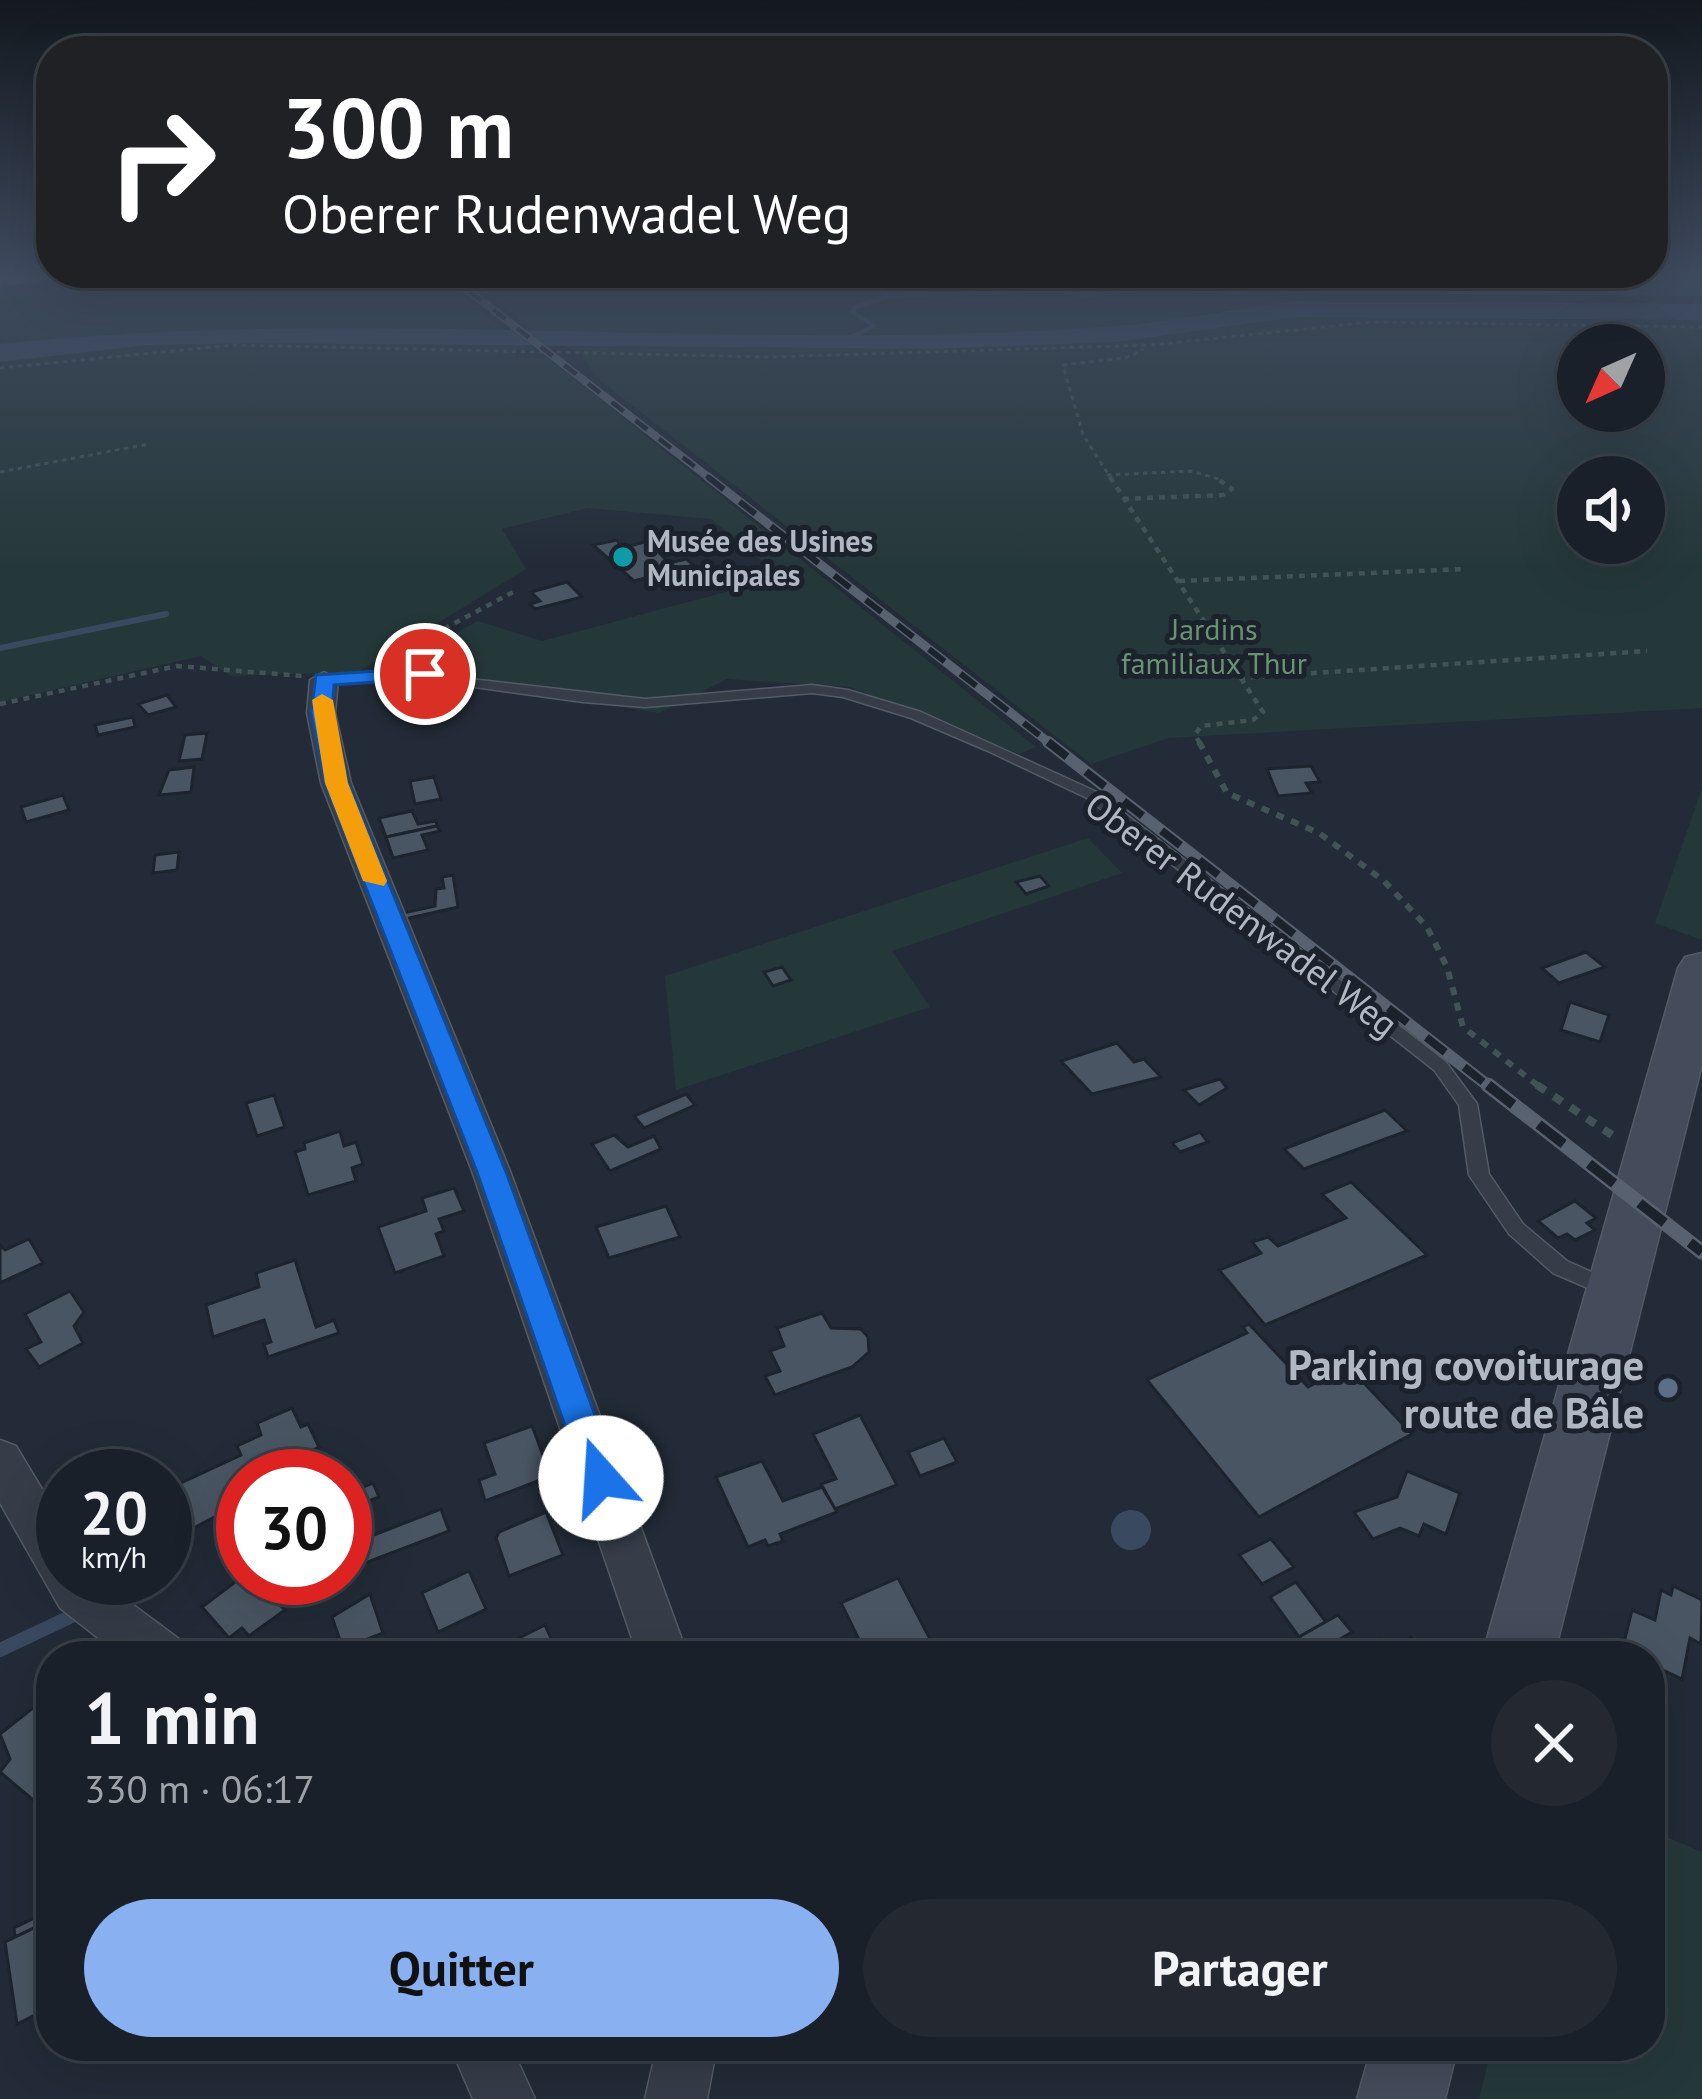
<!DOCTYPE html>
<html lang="fr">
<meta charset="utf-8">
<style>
:root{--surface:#1a2029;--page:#232831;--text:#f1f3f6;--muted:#9fa3a8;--line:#383e46;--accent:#89b1f1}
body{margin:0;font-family:"PT Sans",sans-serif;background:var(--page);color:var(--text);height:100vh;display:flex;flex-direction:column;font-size:45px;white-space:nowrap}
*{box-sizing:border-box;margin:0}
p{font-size:39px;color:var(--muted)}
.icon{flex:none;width:66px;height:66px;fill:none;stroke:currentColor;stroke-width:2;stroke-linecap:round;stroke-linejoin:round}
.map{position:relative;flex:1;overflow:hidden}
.panel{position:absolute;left:36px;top:1641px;width:1629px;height:420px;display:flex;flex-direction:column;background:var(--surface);border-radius:48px;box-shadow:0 12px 48px #0002,0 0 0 3px var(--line)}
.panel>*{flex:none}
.top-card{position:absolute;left:36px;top:36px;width:1632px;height:252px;border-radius:48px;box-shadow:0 12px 48px #0002,0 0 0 3px var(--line);background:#202124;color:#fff;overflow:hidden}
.needle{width:78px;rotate:225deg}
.tools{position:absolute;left:1557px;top:324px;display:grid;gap:24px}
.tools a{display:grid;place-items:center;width:108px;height:108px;border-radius:50%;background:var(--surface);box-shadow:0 12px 48px #0002,0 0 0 3px var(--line);font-size:60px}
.speed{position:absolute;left:36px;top:1449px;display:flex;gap:24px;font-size:60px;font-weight:700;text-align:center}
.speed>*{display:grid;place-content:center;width:156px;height:156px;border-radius:50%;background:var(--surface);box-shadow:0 12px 48px #0002,0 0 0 3px var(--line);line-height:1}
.speed small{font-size:30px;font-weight:400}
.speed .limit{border:18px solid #d22;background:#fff;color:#111}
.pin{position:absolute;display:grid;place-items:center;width:102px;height:102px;color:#fff;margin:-51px;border:6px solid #fff;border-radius:50%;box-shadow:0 3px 12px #0007}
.me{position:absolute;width:132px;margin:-66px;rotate:341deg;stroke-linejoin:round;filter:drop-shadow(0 0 9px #0008)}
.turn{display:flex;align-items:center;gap:42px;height:252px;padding:0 48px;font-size:54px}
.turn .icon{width:156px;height:156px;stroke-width:2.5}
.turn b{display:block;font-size:84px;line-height:102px}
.round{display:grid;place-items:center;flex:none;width:126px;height:126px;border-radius:63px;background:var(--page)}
.overview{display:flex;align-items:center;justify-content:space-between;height:204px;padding:0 48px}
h1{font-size:72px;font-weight:600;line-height:90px}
.button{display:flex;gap:24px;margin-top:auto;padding:24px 48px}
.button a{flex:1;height:138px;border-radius:72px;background:var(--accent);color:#111;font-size:48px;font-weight:600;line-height:138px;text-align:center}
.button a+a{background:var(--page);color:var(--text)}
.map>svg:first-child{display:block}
</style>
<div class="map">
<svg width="1702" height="2099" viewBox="0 0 1702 2099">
<rect width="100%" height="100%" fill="#222b37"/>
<g fill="#253839" fill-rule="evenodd">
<path d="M294 273 442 281 531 350H514L516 357 548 358 1036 747 1019 754 850 687 727 679 659 713 455 680 396 665 478 621 542 641 782 577 711 519 588 508 502 529 526 569 358 672 231 676 201 656 0 702V294Z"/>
<path d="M483 273H1239L1287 295 1702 307V708L1169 738 1091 764 597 378 580 353 532 330 466 277ZM1578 345H1644V411H1578ZM1578 477H1644V543H1578Z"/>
<path d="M1702 788V940L1655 923Z"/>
<path d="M1088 838 1122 873 892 951 930 1007 676 1090 665 976Z"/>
<path d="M1650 1830 1702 1852V2099H1479L1492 2046H1650Z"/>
</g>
<g fill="#394960">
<path d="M1398 273H1702V296L1445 294Z"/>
<circle cx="1131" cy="1530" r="20"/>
</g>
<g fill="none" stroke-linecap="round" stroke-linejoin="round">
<path stroke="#394960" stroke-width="4.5" d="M843 341 874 326 853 312 855 307 889 296 1057 290 1086 296 1152 287 1243 293 1260 284 1399 279 1425 273"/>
<path stroke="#394960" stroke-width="6" d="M0 648 166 614"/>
<path stroke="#394960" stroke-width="14" d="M0 1650 70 1617"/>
<path fill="#394960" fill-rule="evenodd" d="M1296 301 1702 304V320L1296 317 1118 342 933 349 255 343 148 345 0 362V344C371 305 745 354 1116 326 1176 321 1236 309 1296 301Z"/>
</g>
<g fill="#4a5563" stroke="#1d242e" stroke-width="3">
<path d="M617 540 622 548 648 541 669 563 686 559 694 565 634 581 593 545Z"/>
<path d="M567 582 582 597 535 609 530 604 540 601 531 592Z"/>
<path d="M167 695 176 707 148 715 138 704Z"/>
<path d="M133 717 135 727 98 735 95 725Z"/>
<path d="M207 733 202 759 179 761 185 735Z"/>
<path d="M1311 766 1320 782 1306 783 1312 793 1278 796 1267 769Z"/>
<path d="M194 767 191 792 159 795 169 770Z"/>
<path d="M434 777 441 799 415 804 410 781Z"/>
<path d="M63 795 69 810 26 822 21 807Z"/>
<path d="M412 811 418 824 436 821 437 826 386 837 379 818Z"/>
<path d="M437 826 440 831 422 835 428 850 393 858 386 837Z"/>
<path d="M179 852 177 870 153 873 155 855Z"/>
<path d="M453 875 458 907 405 919 403 913 435 906 436 889 444 888 442 877Z"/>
<path d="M1040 876 1049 886 1026 894 1016 882Z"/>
<path d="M1586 952 1605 967 1559 983 1542 968Z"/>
<path d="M782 967 791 980 773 986 764 972Z"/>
<path d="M1570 1002 1609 1015 1600 1042 1561 1030Z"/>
<path d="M1117 1043 1134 1062 1144 1059 1161 1077 1092 1094 1061 1061Z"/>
<path d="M1220 1079 1227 1088 1199 1105 1184 1090Z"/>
<path d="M686 1094 695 1105 644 1128 634 1116Z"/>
<path d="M274 1095 285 1127 257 1136 246 1103Z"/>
<path d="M1385 1110 1407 1131 1304 1169 1284 1149Z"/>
<path d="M340 1131 344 1146 356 1142 363 1164 352 1168 356 1181 308 1195 295 1152 305 1149 304 1143Z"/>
<path d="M1200 1132 1208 1142 1180 1152 1172 1143Z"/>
<path d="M614 1135 628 1147 654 1136 661 1149 610 1171 592 1144Z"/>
<path d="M1351 1182 1427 1255 1265 1325 1219 1270 1261 1253 1252 1242 1268 1237 1278 1246 1346 1218 1322 1194Z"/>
<path d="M454 1188 464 1211 439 1219 444 1231 436 1234 444 1256 395 1273 378 1227 426 1211 422 1198Z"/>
<path d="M1575 1201 1596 1218 1587 1223 1595 1230 1575 1240 1567 1234 1558 1238 1538 1221Z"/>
<path d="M666 1206 680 1237 609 1258 596 1227Z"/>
<path d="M29 1239 43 1263 0 1283V1245L5 1250Z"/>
<path d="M295 1260 316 1327 334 1320 339 1333 268 1357 264 1344 271 1342 264 1320 213 1337 206 1305 259 1287 256 1273Z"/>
<path d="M70 1291 84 1312 74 1326 83 1343 39 1367 26 1349 41 1342 25 1314Z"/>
<path d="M822 1313 831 1328 861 1329 868 1337 869 1352 852 1367 775 1395 765 1376 780 1371 770 1351 784 1346 777 1328Z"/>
<path d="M1249 1324 1308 1387 1348 1366 1412 1434 1259 1517 1147 1380 1247 1333 1243 1327Z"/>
<path d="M292 1408 301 1427 308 1424 319 1447 302 1455 311 1473 243 1476V1502L186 1532 168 1489 241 1455 237 1446 261 1435 257 1423Z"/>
<path d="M860 1415 897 1485 835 1509 821 1484 836 1479 813 1434Z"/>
<path d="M532 1426 551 1476 485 1501 479 1480 495 1474 484 1443Z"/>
<path d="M944 1438 957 1462 920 1476 908 1452Z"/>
<path d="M762 1461 783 1501 822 1487 837 1512 780 1534 783 1541 768 1546 765 1540 748 1547 716 1477Z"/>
<path d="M1407 1471 1460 1493 1446 1534 1424 1524 1419 1536 1400 1528 1373 1539 1354 1512 1397 1497Z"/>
<path d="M373 1483 379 1497 345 1510V1494Z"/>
<path d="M441 1509 449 1531 360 1565 353 1543Z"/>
<path d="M546 1512 563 1555 509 1576 496 1538 499 1532Z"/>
<path d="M1271 1539 1294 1567 1262 1584 1239 1555Z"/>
<path d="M469 1571 486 1609 438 1632 422 1593Z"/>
<path d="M243 1576 292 1578 297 1584 276 1601 285 1610 249 1636 242 1628 229 1638 202 1607Z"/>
<path d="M898 1578 939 1656H867L841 1603Z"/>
<path d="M1296 1582 1326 1622 1299 1637 1270 1597Z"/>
<path d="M1673 1586 1702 1600 1701 1644 1690 1638 1682 1679 1650 1664V1656L1622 1651 1632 1610 1655 1620 1661 1590 1671 1595Z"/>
<path d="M370 1594 383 1633 343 1649 332 1617Z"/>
<path d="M1338 1615 1352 1632 1313 1655 1299 1637Z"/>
<path d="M545 1625 559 1656H483Z"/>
<path d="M1411 1637 1429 1656H1353L1381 1639 1394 1654Z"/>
<path d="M38 1704 51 1721V1815L0 1772 10 1759 0 1734Z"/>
<path d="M51 1910V1920L15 1937 14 1928Z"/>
<path d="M51 1920V2007L17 2024 5 1942Z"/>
</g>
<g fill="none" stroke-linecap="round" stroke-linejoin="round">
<defs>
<path id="lane" d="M401 671 645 699 812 685 848 690 921 712 1097 792 1446 1062 1477 1104 1489 1174 1523 1224 1567 1261 1618 1284 1621 1290 1618 1296 1611 1298 1553 1273 1509 1234 1469 1175 1459 1105 1434 1070 1087 798 988 751 911 718 843 697 812 693 645 707 583 702 438 682 363 680 324 684 317 680 324 676Z"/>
<g id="street">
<path d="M324 672 338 680 335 713 351 783 510 1171 688 1656H638L472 1171 321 783 307 713 310 680Z"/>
<path d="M0 1440 16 1446 63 1524V1578H97L179 1639 186 1656H121L60 1608 0 1503Z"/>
<path d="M450 2046H511L535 2099H473Z"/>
<path d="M657 2046H717L707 2099H645Z"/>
</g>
<g id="secondary">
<path d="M1702 953V1064L1554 1656H1482L1678 968 1685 957Z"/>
<path d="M1372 2046H1458L1445 2099H1357Z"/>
</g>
<path id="highway" d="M0 273H53L38 282 0 285Z"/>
</defs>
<use href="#lane" stroke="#535b65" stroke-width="3"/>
<use href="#street" stroke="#535b65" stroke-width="3"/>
<use href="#secondary" stroke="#535b65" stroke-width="3"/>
<use href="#highway" stroke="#404852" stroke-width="3"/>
<g stroke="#425356" stroke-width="3" stroke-dasharray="4.5 4.5" stroke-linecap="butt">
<path d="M428 273H464"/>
<path d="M55 289 261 273"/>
<path d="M0 368 234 345 768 357 1151 345 1372 322 1702 327"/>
<path d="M0 472 149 444"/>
<path d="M1107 475 1191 471 1222 480"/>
<path d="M1112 480 1083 435 1063 365 1125 358 1144 349"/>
</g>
<g stroke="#425356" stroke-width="4.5" stroke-dasharray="6 6" stroke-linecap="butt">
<path d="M1110 477 1263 712 1253 720 1201 726 1195 735 1201 745"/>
<path d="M1123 499 1223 495 1232 489 1215 477"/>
<path d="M1179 581 1465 569"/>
<path d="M391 657 515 591"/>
<path d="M1239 678 1647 651"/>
<path d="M0 704 177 666 302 676"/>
</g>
<path stroke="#425356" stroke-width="6" stroke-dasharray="8 8" stroke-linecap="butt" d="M1199 742 1227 793 1319 833 1384 881 1427 927 1447 967 1463 1027 1541 1088"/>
<path stroke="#425356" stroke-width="8" stroke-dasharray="10 10" stroke-linecap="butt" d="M1537 1085 1615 1137"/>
<use href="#lane" fill="#363d48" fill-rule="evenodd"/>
<use href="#street" fill="#363d48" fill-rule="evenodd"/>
<use href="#secondary" fill="#444c5b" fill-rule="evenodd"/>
<use href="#highway" fill="#6d6353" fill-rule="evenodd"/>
<defs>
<path id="rail-far3" d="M446 273 712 480"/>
<path id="rail-far2" d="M708 477 1052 745"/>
<path id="rail-far1" d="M1048 742 1491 1088"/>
<path id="rail" d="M1488 1085 1702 1252"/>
</defs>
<use href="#rail-far3" stroke="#58616f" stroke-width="8"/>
<use href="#rail-far2" stroke="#58616f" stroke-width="9"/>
<use href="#rail-far1" stroke="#58616f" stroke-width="12"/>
<use href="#rail" stroke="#58616f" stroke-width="15"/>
<use href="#rail-far3" stroke="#1b222c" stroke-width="4.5" stroke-dasharray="15" stroke-linecap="butt"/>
<use href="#rail-far2" stroke="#1b222c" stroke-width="6" stroke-dasharray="20" stroke-linecap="butt"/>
<use href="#rail-far1" stroke="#1b222c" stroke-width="8" stroke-dasharray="24" stroke-linecap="butt"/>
<use href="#rail" stroke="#1b222c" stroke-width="10" stroke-dasharray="32" stroke-linecap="butt"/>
</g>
<linearGradient id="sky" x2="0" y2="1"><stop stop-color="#13181e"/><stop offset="0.48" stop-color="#3e4a5e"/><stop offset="1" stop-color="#3e4a5e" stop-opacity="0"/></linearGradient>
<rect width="1702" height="567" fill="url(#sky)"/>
<path fill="#1a73e8" stroke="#114b97" stroke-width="3" d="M425 668 432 669V678L334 685 332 713 348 783 506 1172 618 1478 613 1489 601 1493 588 1489 583 1478 477 1172 325 783 311 713 316 675Z"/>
<path fill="#f59e0b" d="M322 694 333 700 348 783 387 881 384 886 363 881 325 783 312 700Z"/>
<circle fill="#0f9aa8" stroke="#1b222c" stroke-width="4.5" cx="623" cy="557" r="12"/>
<circle fill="#5c6f8a" stroke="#1b222c" stroke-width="4.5" cx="1668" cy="1388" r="12"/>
<g text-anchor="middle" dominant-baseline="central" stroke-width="10" stroke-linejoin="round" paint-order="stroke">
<g font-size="30" font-weight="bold" fill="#b0b8c4" stroke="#1b222c" text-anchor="start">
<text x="647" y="540">Musée des Usines<tspan x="647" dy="34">Municipales</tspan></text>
</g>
<g font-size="30" fill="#699373" stroke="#1b222c">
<text x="1214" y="628">Jardins<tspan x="1214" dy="34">familiaux Thur</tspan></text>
</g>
<g font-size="36" fill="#b0b8c4" stroke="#1b222c">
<text transform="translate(1242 914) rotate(37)">Oberer Rudenwadel Weg</text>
</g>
<g font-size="42" font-weight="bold" fill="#b0b8c4" stroke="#1b222c" text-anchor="end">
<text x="1644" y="1364">Parking covoiturage<tspan x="1644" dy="48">route de Bâle</tspan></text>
</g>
</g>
</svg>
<div class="tools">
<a><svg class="needle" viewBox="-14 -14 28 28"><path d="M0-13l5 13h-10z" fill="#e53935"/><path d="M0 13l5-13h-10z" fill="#9fa3a8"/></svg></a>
<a><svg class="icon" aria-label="sound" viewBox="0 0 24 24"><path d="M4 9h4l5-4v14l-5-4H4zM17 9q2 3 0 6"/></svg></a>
</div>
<div class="speed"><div>20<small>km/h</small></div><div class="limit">30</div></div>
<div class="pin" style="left:425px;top:674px;background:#d93025"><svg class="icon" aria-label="arrive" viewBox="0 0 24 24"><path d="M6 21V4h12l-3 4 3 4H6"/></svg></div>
<svg class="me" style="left:601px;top:1478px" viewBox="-20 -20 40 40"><circle r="19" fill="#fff"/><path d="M0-13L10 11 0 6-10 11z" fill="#1a73e8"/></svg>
<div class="top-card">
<div class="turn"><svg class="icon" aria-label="right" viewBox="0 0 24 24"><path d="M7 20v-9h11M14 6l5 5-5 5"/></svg><div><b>300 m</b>Oberer Rudenwadel Weg</div></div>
</div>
<section class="panel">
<div class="overview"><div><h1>1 min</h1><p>330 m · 06:17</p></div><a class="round"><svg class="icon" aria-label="close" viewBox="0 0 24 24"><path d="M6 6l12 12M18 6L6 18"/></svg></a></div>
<div class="button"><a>Quitter</a><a>Partager</a></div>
</section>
</div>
